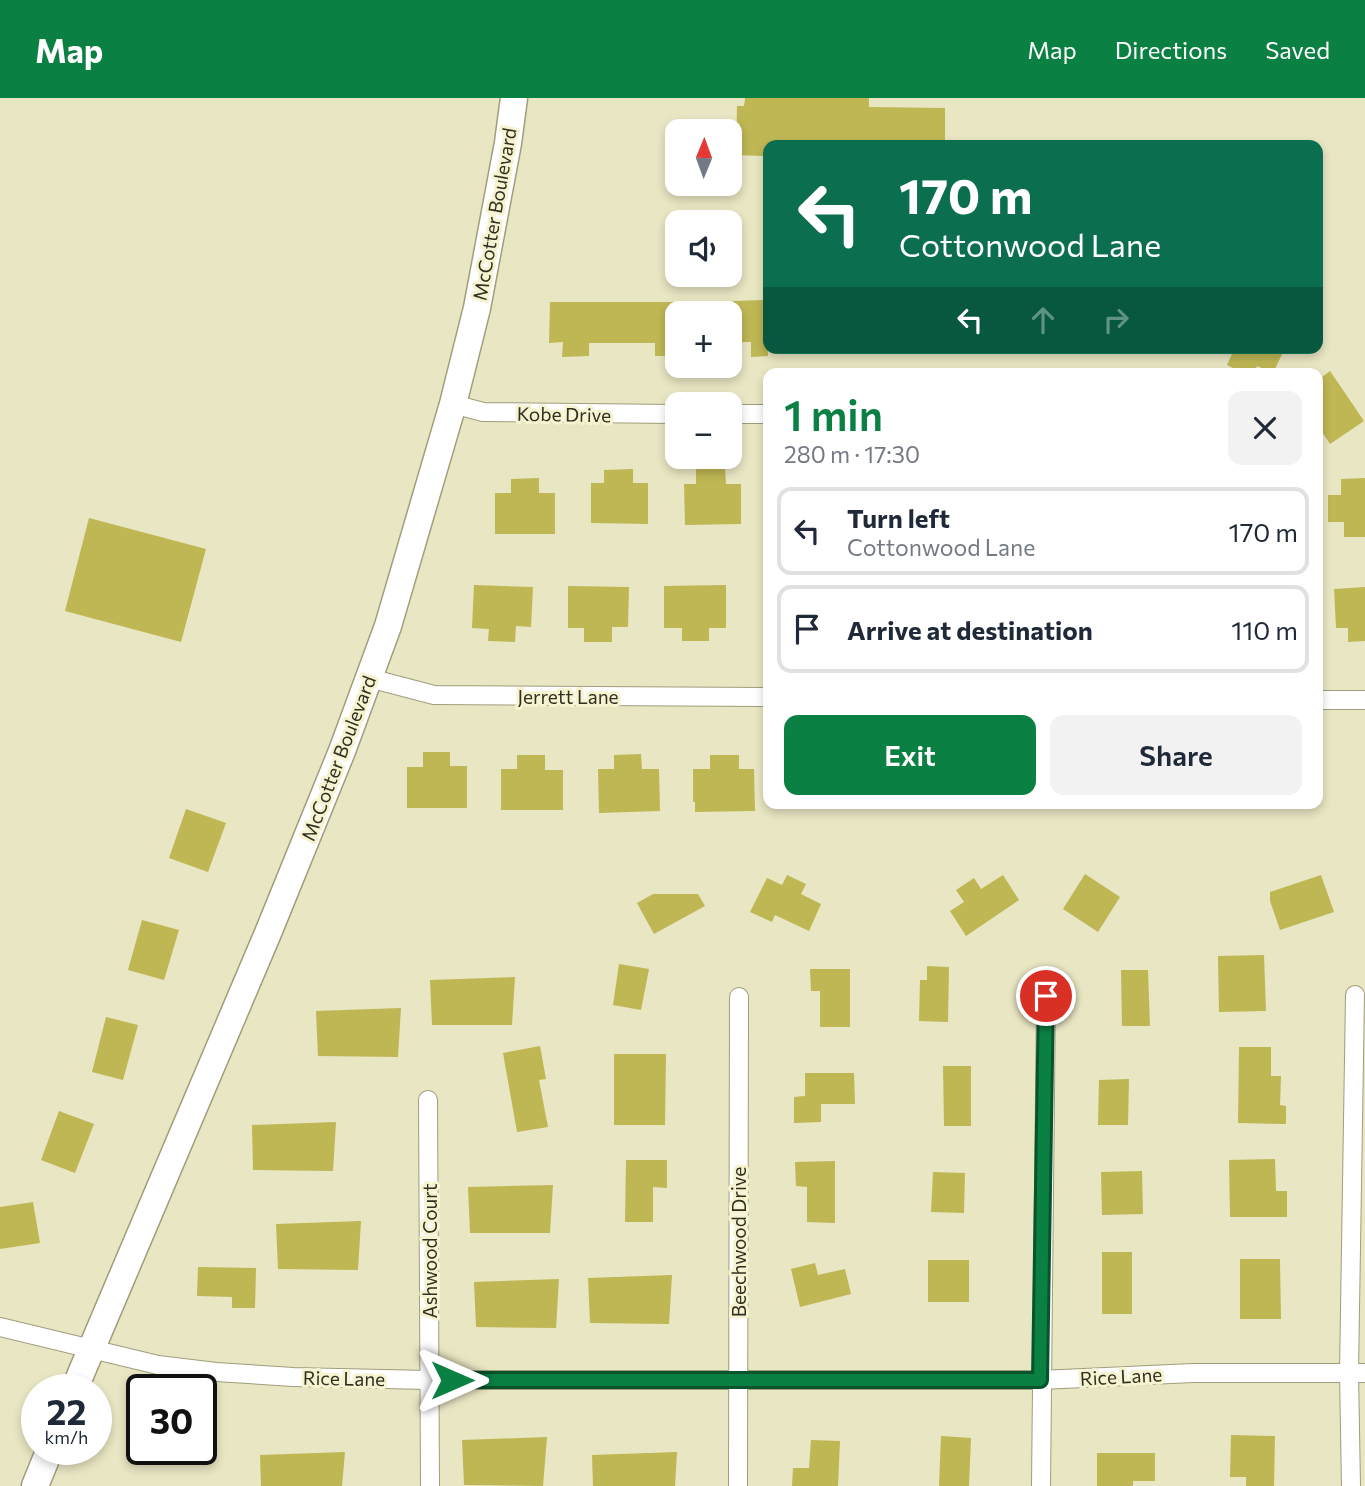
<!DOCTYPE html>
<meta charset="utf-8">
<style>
:root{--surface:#fff;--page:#f2f2f3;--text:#1f2937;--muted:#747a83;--line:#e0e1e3;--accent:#0b8043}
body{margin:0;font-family:Commissioner,sans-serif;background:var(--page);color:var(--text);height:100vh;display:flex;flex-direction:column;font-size:26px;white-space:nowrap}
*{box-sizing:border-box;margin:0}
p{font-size:23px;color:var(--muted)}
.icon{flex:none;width:38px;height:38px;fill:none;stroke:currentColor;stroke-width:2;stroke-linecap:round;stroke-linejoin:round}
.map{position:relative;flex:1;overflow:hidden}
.details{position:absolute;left:763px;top:270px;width:560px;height:441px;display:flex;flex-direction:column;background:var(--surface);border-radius:14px;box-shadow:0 4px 10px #0003}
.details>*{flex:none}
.hud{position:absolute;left:763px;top:42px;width:560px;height:214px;border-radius:14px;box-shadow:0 4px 10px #0003;background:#0b6e4f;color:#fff;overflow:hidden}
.needle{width:46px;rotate:1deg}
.buttons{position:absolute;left:665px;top:21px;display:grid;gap:14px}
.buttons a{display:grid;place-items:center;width:77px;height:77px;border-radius:14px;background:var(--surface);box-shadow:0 4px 10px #0003;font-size:35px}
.speed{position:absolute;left:21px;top:1276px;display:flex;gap:14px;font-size:35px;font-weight:700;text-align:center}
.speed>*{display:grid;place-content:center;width:91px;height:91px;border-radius:50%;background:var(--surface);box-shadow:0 4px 10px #0003;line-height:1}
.speed small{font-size:18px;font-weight:400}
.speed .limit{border:4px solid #111;border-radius:10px;background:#fff;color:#111}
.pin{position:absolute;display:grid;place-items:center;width:60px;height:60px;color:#fff;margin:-30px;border:4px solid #fff;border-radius:50%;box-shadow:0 2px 7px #0007}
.me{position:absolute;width:77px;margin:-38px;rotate:90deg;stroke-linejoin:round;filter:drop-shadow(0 0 5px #0008)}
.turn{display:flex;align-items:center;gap:24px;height:147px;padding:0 21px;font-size:32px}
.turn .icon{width:91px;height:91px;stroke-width:2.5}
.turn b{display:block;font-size:49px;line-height:60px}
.lanes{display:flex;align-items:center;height:66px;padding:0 21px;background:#0003;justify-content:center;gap:35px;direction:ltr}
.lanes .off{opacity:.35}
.round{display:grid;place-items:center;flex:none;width:74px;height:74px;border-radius:14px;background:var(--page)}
.overview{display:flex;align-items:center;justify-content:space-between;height:119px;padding:0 21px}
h1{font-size:42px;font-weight:600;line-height:52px;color:var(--accent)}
.action{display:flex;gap:14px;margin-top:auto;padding:14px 21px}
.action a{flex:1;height:80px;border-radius:14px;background:var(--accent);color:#fff;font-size:28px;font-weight:600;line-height:80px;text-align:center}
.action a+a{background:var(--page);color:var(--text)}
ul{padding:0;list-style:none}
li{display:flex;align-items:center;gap:21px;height:88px;margin:0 14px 10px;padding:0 7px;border:4px solid var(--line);border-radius:14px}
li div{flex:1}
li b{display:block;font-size:26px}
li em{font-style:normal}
header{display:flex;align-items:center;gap:42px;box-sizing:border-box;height:98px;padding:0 35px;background:var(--accent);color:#fff}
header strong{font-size:33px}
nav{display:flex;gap:38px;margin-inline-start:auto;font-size:24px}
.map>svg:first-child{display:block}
</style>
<header>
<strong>Map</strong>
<nav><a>Map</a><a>Directions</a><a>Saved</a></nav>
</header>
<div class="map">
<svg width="1365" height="1388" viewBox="0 0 1365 1388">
<rect width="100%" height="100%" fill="#e9e6c3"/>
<g fill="#bfb654">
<path d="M745 0H869V9L945 10V47H768V58L736 57 737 8H744Z"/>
<path d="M768 202V258L751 259V244H733V203Z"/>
<path d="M550 204H677V258H655V245H589V258L562 259 563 244 549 245Z"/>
<path d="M1219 250H1285L1273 275 1257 268 1254 275H1243L1227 267 1232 256Z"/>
<path d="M1330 273 1364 323 1330 346 1318 328V282Z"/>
<path d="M725 370 726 386H741V426L685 427 684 386H696V371Z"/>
<path d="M633 371V385H648V426L591 425V385H604V372Z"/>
<path d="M539 380V395H555V436H495V395H511V381Z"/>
<path d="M1365 380V439H1344V424H1328V397H1341V381Z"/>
<path d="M89 420 206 451 181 544 65 513Z"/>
<path d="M474 487 533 489 531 529 516 528 515 544 488 543 489 531 472 530Z"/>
<path d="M726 487V530H709V543H682V530H664V488Z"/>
<path d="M568 488 629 489 628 529H612V544H584V530H568Z"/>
<path d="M1365 489V543L1348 544V530H1336L1334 491Z"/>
<path d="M423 654H450V668H467V710H407V669H423Z"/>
<path d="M641 656 642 671H659L660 713 599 715 598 671H614V657Z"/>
<path d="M517 657H545V672H563V712H501V671H517Z"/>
<path d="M710 657H739V671H754L755 713 695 714V704H693V671H710Z"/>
<path d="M186 711 226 725 208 774 169 760Z"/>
<path d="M1085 776 1120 799 1098 834 1063 811Z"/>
<path d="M787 777 806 786 801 796 821 806 809 833 775 817 772 824 750 814 767 780 782 787Z"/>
<path d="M1003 777 1019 802 966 838 950 813 964 804 956 792 974 780 981 791Z"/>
<path d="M1321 777 1334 814 1280 832 1270 803V794Z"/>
<path d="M653 796H698L705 808 654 836 637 805Z"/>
<path d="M142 822 179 832 164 882 128 872Z"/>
<path d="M1264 857 1266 913 1219 914 1218 858Z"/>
<path d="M619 866 649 871 641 912 613 907Z"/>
<path d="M927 868 949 869 948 924 919 923 920 882H927Z"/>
<path d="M810 871H850V929H820V893H811Z"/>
<path d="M1121 872H1148L1150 928H1122Z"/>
<path d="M515 879 512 927H432L430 882Z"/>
<path d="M401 910 398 959 318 958 316 913Z"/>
<path d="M106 919 138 927 123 982 92 974Z"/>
<path d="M540 948 546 981 539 982 548 1029 517 1034 503 955Z"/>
<path d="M1239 949H1271V978H1281L1280 1007 1286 1008V1026L1238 1025Z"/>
<path d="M614 956H666L665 1027H614Z"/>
<path d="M943 968H971V1028H944Z"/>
<path d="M805 975H854L855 1006H821V1024L794 1025V999L805 998Z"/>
<path d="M1129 981 1128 1027H1098L1099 982Z"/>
<path d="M59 1013 94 1026 75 1075 41 1062Z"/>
<path d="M336 1024 333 1073 253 1072 252 1027Z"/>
<path d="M1275 1061 1276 1093H1287V1119H1230L1229 1062Z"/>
<path d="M626 1062H667V1090L653 1089V1124H625Z"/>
<path d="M835 1063V1125L807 1124V1089L796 1088 795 1064Z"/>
<path d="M1142 1073 1143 1116 1102 1117 1101 1074Z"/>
<path d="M933 1074 965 1075 964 1115 931 1114Z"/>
<path d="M553 1087 550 1135H470L468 1089Z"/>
<path d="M33 1104 40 1145 0 1151V1109Z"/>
<path d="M361 1123 358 1172 278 1171 276 1126Z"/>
<rect x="1102" y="1154" width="30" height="62"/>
<path d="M1240 1161H1280L1281 1221H1240Z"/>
<rect x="928" y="1162" width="41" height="42"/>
<path d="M815 1165 818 1177 845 1171 851 1196 800 1209 791 1171Z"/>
<path d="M198 1169 256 1170 255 1210H232V1199L197 1198Z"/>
<path d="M672 1177 669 1226 590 1225 588 1180Z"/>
<path d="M559 1181 556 1230 476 1229 474 1184Z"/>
<path d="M1231 1337 1275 1338 1274 1388H1246V1379H1230Z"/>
<path d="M941 1338 971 1340 969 1388H939Z"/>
<path d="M547 1339 543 1388 464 1387 462 1342Z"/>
<path d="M811 1342 840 1343 838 1388H792L793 1370H809Z"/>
<path d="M345 1354 342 1388H261L260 1357Z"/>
<path d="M677 1354 675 1388H593L592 1357Z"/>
<path d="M1097 1355H1155V1383H1133V1388H1097Z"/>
</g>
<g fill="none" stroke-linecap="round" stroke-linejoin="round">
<defs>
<g id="street">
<path d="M453 306 483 314 677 316"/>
<path d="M730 316H768"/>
<path d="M369 580 434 597 768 599"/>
<path d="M1318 602H1365"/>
<path d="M428 1002 430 1388"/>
<path d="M0 1229 158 1267 216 1274 293 1279 429 1282H1040L1193 1275H1365"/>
<path d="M738 1388 739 899"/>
<path d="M1041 1388 1046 898"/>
<path d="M1351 1388 1349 1275 1355 897"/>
</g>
<g id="secondary">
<path d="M74 1292 268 835 342 653 388 528 453 306 477 210 508 45 514 0"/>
<path d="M35 1388 50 1351"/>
</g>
</defs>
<use href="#street" stroke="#a09d7c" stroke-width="20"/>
<use href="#secondary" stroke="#a09d7c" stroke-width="29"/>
<use href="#street" stroke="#fff" stroke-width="18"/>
<use href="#secondary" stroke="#fff" stroke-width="26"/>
</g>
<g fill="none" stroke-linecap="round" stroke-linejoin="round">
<defs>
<path id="route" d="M452 1282H1040L1046 898"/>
</defs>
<use href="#route" stroke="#07532c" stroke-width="18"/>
<use href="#route" stroke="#0b8043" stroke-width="12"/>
</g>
<g text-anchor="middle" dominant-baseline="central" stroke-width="6" stroke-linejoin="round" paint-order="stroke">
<g font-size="19" fill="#302f21" stroke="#f6f3d0">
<text transform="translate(494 116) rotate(-80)">McCotter Boulevard</text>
<text transform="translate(564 316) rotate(1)">Kobe Drive</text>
<text x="568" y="598">Jerrett Lane</text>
<text transform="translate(338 660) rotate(-69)">McCotter Boulevard</text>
<text transform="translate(738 1144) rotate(-90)">Beechwood Drive</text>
<text transform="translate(429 1153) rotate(-90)">Ashwood Court</text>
<text transform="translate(1121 1278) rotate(-3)">Rice Lane</text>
<text transform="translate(344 1280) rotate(1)">Rice Lane</text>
</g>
</g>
</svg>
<div class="buttons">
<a><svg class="needle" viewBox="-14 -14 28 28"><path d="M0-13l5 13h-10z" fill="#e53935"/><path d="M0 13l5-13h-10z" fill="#747a83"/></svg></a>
<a><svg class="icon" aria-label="sound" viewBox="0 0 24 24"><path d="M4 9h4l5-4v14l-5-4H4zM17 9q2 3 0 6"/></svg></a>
<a>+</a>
<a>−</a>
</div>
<div class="speed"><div>22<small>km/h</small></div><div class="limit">30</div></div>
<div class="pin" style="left:1046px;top:898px;background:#d93025"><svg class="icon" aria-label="arrive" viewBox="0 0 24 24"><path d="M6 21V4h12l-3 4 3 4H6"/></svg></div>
<svg class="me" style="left:452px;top:1282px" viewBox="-20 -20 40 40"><path d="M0-17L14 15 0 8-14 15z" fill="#0b8043" stroke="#fff" stroke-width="4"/></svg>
<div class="hud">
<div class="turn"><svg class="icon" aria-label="left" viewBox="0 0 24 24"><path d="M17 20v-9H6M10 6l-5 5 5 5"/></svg><div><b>170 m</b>Cottonwood Lane</div></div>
<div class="lanes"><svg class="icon" aria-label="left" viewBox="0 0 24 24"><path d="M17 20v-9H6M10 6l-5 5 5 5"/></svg><svg class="icon off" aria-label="ahead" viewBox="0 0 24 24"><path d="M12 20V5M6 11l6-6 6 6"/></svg><svg class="icon off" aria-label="right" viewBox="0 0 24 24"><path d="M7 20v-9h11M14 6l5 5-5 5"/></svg></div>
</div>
<section class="details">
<div class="overview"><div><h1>1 min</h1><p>280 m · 17:30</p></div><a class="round"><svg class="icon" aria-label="close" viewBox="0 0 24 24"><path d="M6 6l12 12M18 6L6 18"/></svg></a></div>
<ul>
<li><svg class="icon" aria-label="left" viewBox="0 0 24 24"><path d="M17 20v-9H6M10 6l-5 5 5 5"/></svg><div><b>Turn left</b><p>Cottonwood Lane</p></div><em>170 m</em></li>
<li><svg class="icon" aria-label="arrive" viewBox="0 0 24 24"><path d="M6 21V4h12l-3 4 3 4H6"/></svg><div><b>Arrive at destination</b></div><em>110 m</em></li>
</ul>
<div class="action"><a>Exit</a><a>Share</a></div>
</section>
</div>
